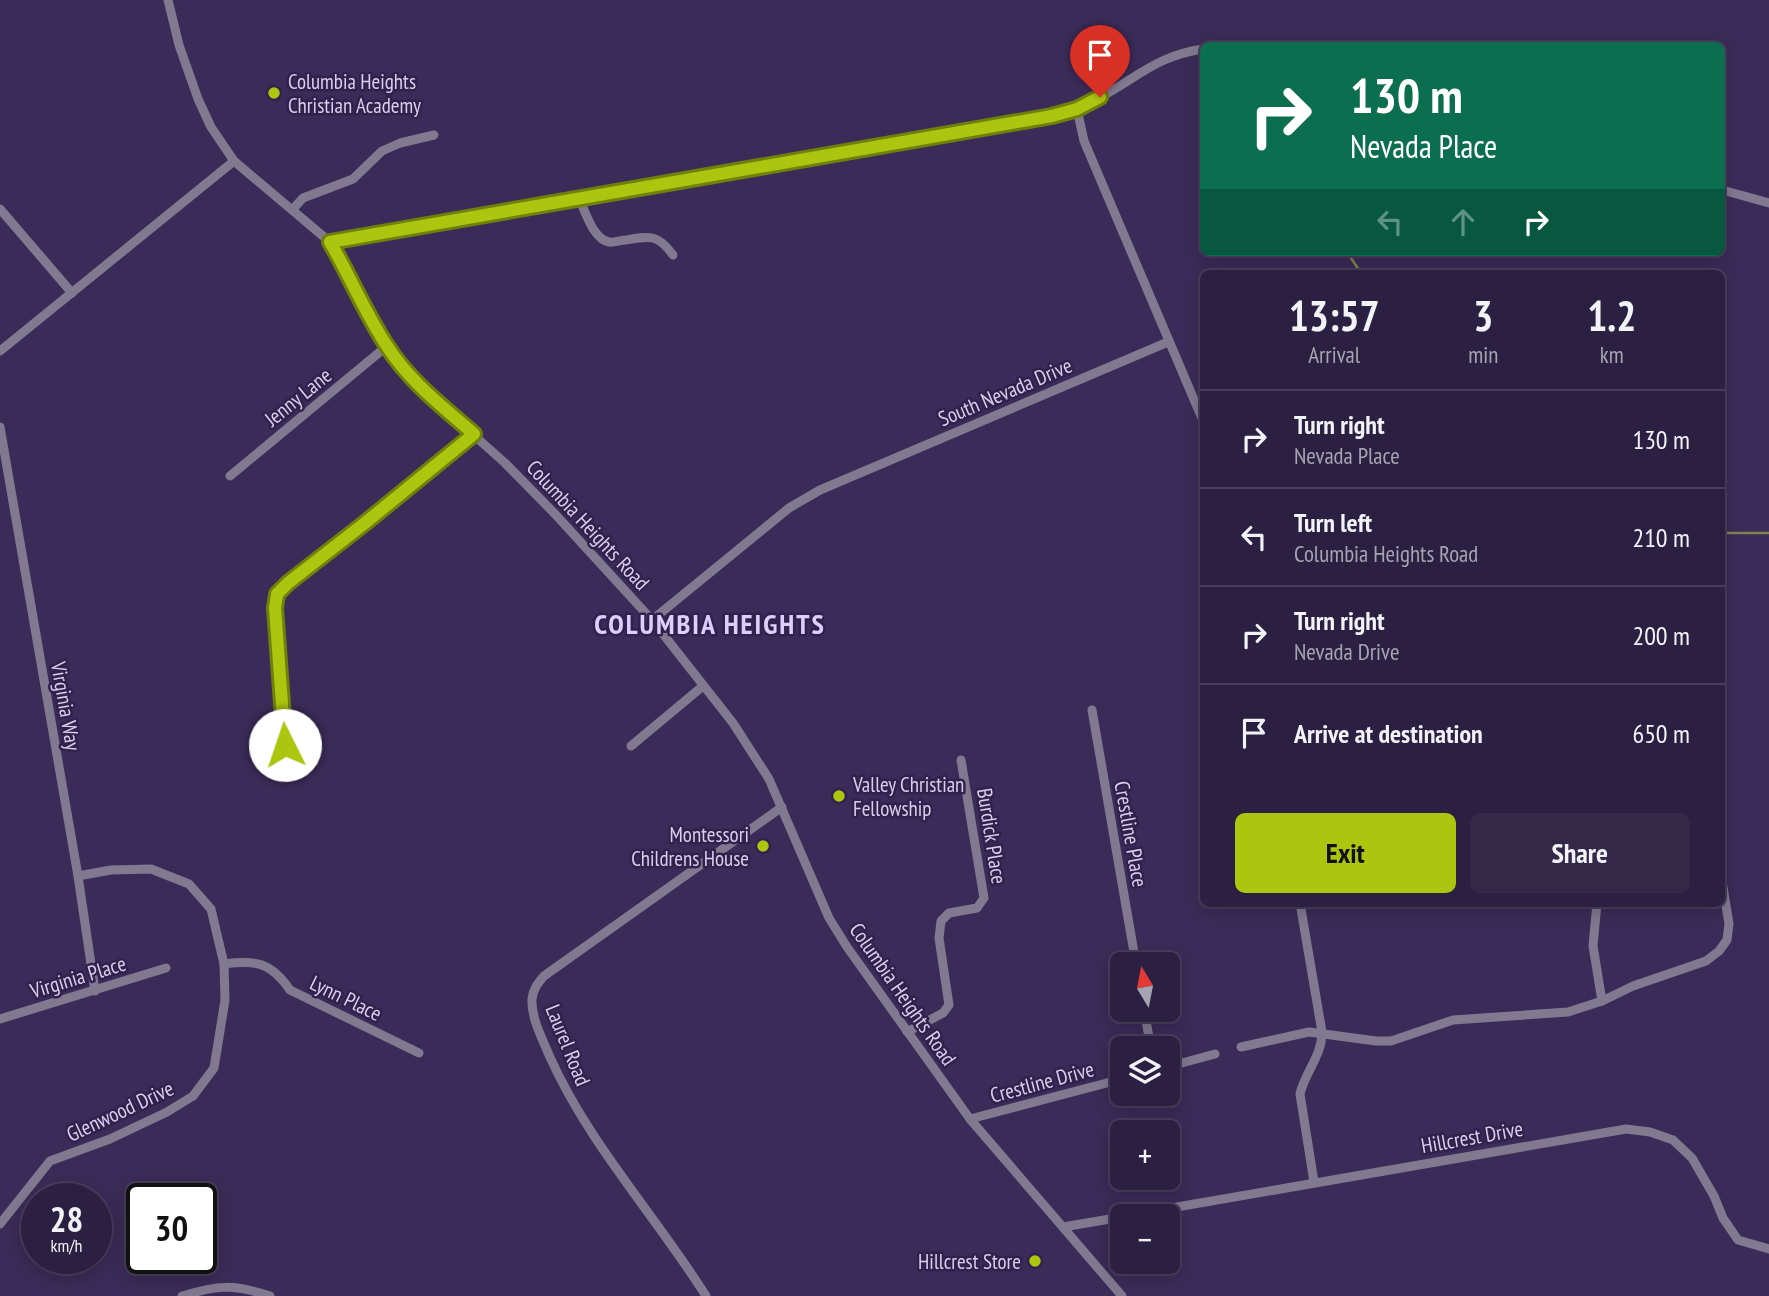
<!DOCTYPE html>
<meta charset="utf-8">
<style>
:root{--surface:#2c2042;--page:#342849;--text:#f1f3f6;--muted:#a6a3b2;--line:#483e5b;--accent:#acc610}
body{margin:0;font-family:"PT Sans Narrow",sans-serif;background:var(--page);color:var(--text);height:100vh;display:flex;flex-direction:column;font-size:26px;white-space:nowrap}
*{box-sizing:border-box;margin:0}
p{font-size:23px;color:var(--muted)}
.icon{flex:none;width:38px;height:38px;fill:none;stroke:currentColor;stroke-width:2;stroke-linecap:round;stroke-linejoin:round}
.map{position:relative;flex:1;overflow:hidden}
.sheet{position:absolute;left:1200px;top:270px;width:525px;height:637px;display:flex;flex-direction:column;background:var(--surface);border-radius:10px;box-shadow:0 4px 18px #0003,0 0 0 2px var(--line)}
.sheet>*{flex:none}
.top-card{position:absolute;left:1200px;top:42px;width:525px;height:214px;border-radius:10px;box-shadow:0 4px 18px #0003,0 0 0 2px var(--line);background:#0b6e4f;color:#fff;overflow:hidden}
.needle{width:46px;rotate:350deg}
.controls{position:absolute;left:1110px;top:952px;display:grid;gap:14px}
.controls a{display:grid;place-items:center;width:70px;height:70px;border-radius:10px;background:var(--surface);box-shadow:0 4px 18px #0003,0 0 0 2px var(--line);font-size:35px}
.speed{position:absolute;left:21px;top:1183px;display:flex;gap:14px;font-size:35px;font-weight:700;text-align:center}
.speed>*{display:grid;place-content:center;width:91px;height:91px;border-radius:50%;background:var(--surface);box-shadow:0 4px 18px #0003,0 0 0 2px var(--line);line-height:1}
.speed small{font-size:18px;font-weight:400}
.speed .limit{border:4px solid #111;border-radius:10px;background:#fff;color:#111}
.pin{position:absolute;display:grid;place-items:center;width:60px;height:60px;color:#fff;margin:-72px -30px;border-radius:50% 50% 50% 0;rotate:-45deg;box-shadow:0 0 7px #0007}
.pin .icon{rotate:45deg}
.me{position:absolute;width:77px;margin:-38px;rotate:356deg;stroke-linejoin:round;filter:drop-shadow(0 0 5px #0008)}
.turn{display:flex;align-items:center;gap:24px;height:147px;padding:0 35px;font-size:32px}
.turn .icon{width:91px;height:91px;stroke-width:2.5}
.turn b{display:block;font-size:49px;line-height:60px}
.lanes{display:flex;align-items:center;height:66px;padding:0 35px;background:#0003;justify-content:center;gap:35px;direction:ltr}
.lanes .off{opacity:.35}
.eta{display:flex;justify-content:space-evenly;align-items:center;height:119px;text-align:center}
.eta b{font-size:42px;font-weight:600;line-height:49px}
.button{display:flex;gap:14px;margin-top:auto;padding:14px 35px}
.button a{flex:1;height:80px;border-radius:10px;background:var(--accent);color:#111;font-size:28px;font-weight:600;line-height:80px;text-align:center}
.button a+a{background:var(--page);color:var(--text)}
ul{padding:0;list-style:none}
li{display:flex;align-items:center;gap:21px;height:98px;padding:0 35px;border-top:2px solid var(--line)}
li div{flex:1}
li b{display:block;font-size:26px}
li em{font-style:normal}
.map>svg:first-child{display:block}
</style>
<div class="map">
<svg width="1769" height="1296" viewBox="0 0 1769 1296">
<rect width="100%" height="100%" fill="#3b2b58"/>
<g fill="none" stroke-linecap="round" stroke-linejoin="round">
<g stroke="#7e8552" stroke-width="2.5">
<path d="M1347 252 1361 273"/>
<path d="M1722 533H1769"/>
</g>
<g stroke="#807990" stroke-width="9">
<path d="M168 0 179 45 198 99 211 127 234 161 330 242 387 346 408 374 441 406 505 463 555 514 652 620 733 723 769 779 829 918 847 947 970 1119 1122 1296"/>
<path d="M1077 109 1084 141 1204 423"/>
<path d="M1722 190 1769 203"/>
<path d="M579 198C585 211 593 239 609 242 613 243 621 240 626 240 650 236 658 234 673 255"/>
<path d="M0 209 72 293"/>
<path d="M293 209 303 198 353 179 382 151 400 143 434 135"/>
<path d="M330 242 1052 115C1069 111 1084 106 1099 98 1138 77 1158 55 1204 49"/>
<path d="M0 351 234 161"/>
<path d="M0 427 78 876 95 991"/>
<path d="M230 476 387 346"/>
<path d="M652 620 789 508 820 490 1168 342"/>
<path d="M1092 710 1136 964"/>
<path d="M284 745 270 752 268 758 276 767 284 764 285 756 275 608 277 594 287 583 365 523 474 434"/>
<path d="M631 746 703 686"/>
<path d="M1300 903 1322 1032C1322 1056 1305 1072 1300 1094L1314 1182"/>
<path d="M1597 903 1593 946 1602 1001"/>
<path d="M224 964C256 960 271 962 290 990L419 1053"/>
<path d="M1144 1010 1151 1048"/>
<path d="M0 1019 166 968"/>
<path d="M907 1032 943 1013 949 1005 939 938 941 921 949 913 977 908 984 898 961 760"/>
<path d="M1241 1047 1309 1032 1376 1041H1391L1453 1020 1568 1012 1602 1001 1633 986 1706 961 1719 951 1727 940 1729 924 1722 881"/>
<path d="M1167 1067 1215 1054"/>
<path d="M970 1119 1122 1079"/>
<path d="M1125 1216 1626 1129 1650 1132 1673 1140 1692 1158 1714 1196 1723 1218 1738 1240 1769 1249"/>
<path d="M0 1224 50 1161 110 1139 167 1112 193 1096 214 1068 225 1000 224 964 211 909 189 884 151 869 111 870 78 876"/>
<path d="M1063 1227 1122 1217"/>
<path d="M182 1296C218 1285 234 1284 270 1296"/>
<path d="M706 1296C655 1215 588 1143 549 1055 542 1038 531 1018 532 999 533 989 538 983 544 976L782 807"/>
</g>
</g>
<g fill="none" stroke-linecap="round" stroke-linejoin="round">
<defs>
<path id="route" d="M285 745 275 608 277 594 288 583 365 523 474 434C443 407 409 381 387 346 365 313 350 276 330 242L1052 116 1077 109 1100 97"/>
</defs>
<use href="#route" stroke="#70810a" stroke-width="18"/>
<use href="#route" stroke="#acc610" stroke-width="12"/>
</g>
<g fill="#acc610" stroke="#31214d" stroke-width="2.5">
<circle cx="274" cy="93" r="7"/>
<circle cx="839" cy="796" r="7"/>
<circle cx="763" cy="846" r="7"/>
<circle cx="1035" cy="1261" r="7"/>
</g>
<g text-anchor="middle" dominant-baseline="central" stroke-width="5" stroke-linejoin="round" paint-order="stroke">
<g font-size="21" fill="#d7cfeb" stroke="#31214d" text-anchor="start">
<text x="288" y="81">Columbia Heights<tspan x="288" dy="24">Christian Academy</tspan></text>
<text x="853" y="784">Valley Christian<tspan x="853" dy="24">Fellowship</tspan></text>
<text x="749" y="834" text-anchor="end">Montessori<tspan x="749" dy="24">Childrens House</tspan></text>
<text x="1021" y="1261" text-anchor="end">Hillcrest Store</text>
</g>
<g font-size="21" fill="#d7cfeb" stroke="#31214d">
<text transform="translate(1005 392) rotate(-23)">South Nevada Drive</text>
<text transform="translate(298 397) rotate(-39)">Jenny Lane</text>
<text transform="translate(588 525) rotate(47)">Columbia Heights Road</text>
<text transform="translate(66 706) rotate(80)">Virginia Way</text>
<text transform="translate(1131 834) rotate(80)">Crestline Place</text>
<text transform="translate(992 836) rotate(81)">Burdick Place</text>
<text transform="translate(78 977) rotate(-17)">Virginia Place</text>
<text transform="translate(903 994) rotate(55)">Columbia Heights Road</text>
<text transform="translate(346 998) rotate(26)">Lynn Place</text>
<text transform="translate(568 1045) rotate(68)">Laurel Road</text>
<text transform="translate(1042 1082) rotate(-15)">Crestline Drive</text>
<text transform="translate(120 1111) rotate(-25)">Glenwood Drive</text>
<text transform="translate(1472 1137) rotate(-10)">Hillcrest Drive</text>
</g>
<g font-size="28" font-weight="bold" letter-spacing="2" fill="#dccffb" stroke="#31214d">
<text x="710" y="623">COLUMBIA HEIGHTS</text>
</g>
</g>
</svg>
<div class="controls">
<a><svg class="needle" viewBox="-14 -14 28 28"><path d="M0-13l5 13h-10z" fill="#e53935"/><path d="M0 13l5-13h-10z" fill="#a6a3b2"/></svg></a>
<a><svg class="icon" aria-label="layers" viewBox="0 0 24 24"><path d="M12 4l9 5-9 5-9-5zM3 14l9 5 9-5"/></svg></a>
<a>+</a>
<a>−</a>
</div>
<div class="speed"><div>28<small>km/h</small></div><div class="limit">30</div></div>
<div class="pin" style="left:1100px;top:97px;background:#d93025"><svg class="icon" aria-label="arrive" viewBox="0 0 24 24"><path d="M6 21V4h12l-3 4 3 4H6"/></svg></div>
<svg class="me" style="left:285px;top:745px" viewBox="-20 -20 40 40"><circle r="19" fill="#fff"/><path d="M0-13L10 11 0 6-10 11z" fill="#acc610"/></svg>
<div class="top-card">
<div class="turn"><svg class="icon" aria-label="right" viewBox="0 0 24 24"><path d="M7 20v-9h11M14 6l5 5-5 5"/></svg><div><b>130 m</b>Nevada Place</div></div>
<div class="lanes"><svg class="icon off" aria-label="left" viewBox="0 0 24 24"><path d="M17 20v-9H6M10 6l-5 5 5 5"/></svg><svg class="icon off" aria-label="ahead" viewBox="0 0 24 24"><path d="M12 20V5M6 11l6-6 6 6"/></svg><svg class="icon" aria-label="right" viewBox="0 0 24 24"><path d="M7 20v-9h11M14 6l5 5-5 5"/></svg></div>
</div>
<section class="sheet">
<div class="eta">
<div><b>13:57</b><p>Arrival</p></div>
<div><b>3</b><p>min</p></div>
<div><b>1.2</b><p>km</p></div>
</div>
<ul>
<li><svg class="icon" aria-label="right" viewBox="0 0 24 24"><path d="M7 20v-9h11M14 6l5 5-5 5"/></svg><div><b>Turn right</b><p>Nevada Place</p></div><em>130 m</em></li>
<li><svg class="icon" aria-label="left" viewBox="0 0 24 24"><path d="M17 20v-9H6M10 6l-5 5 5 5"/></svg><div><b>Turn left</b><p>Columbia Heights Road</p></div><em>210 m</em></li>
<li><svg class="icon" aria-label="right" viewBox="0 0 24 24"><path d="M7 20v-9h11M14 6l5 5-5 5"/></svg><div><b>Turn right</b><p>Nevada Drive</p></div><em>200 m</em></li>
<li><svg class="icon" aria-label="arrive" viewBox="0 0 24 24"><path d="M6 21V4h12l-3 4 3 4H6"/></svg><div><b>Arrive at destination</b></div><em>650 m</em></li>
</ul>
<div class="button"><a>Exit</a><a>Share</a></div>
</section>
</div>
